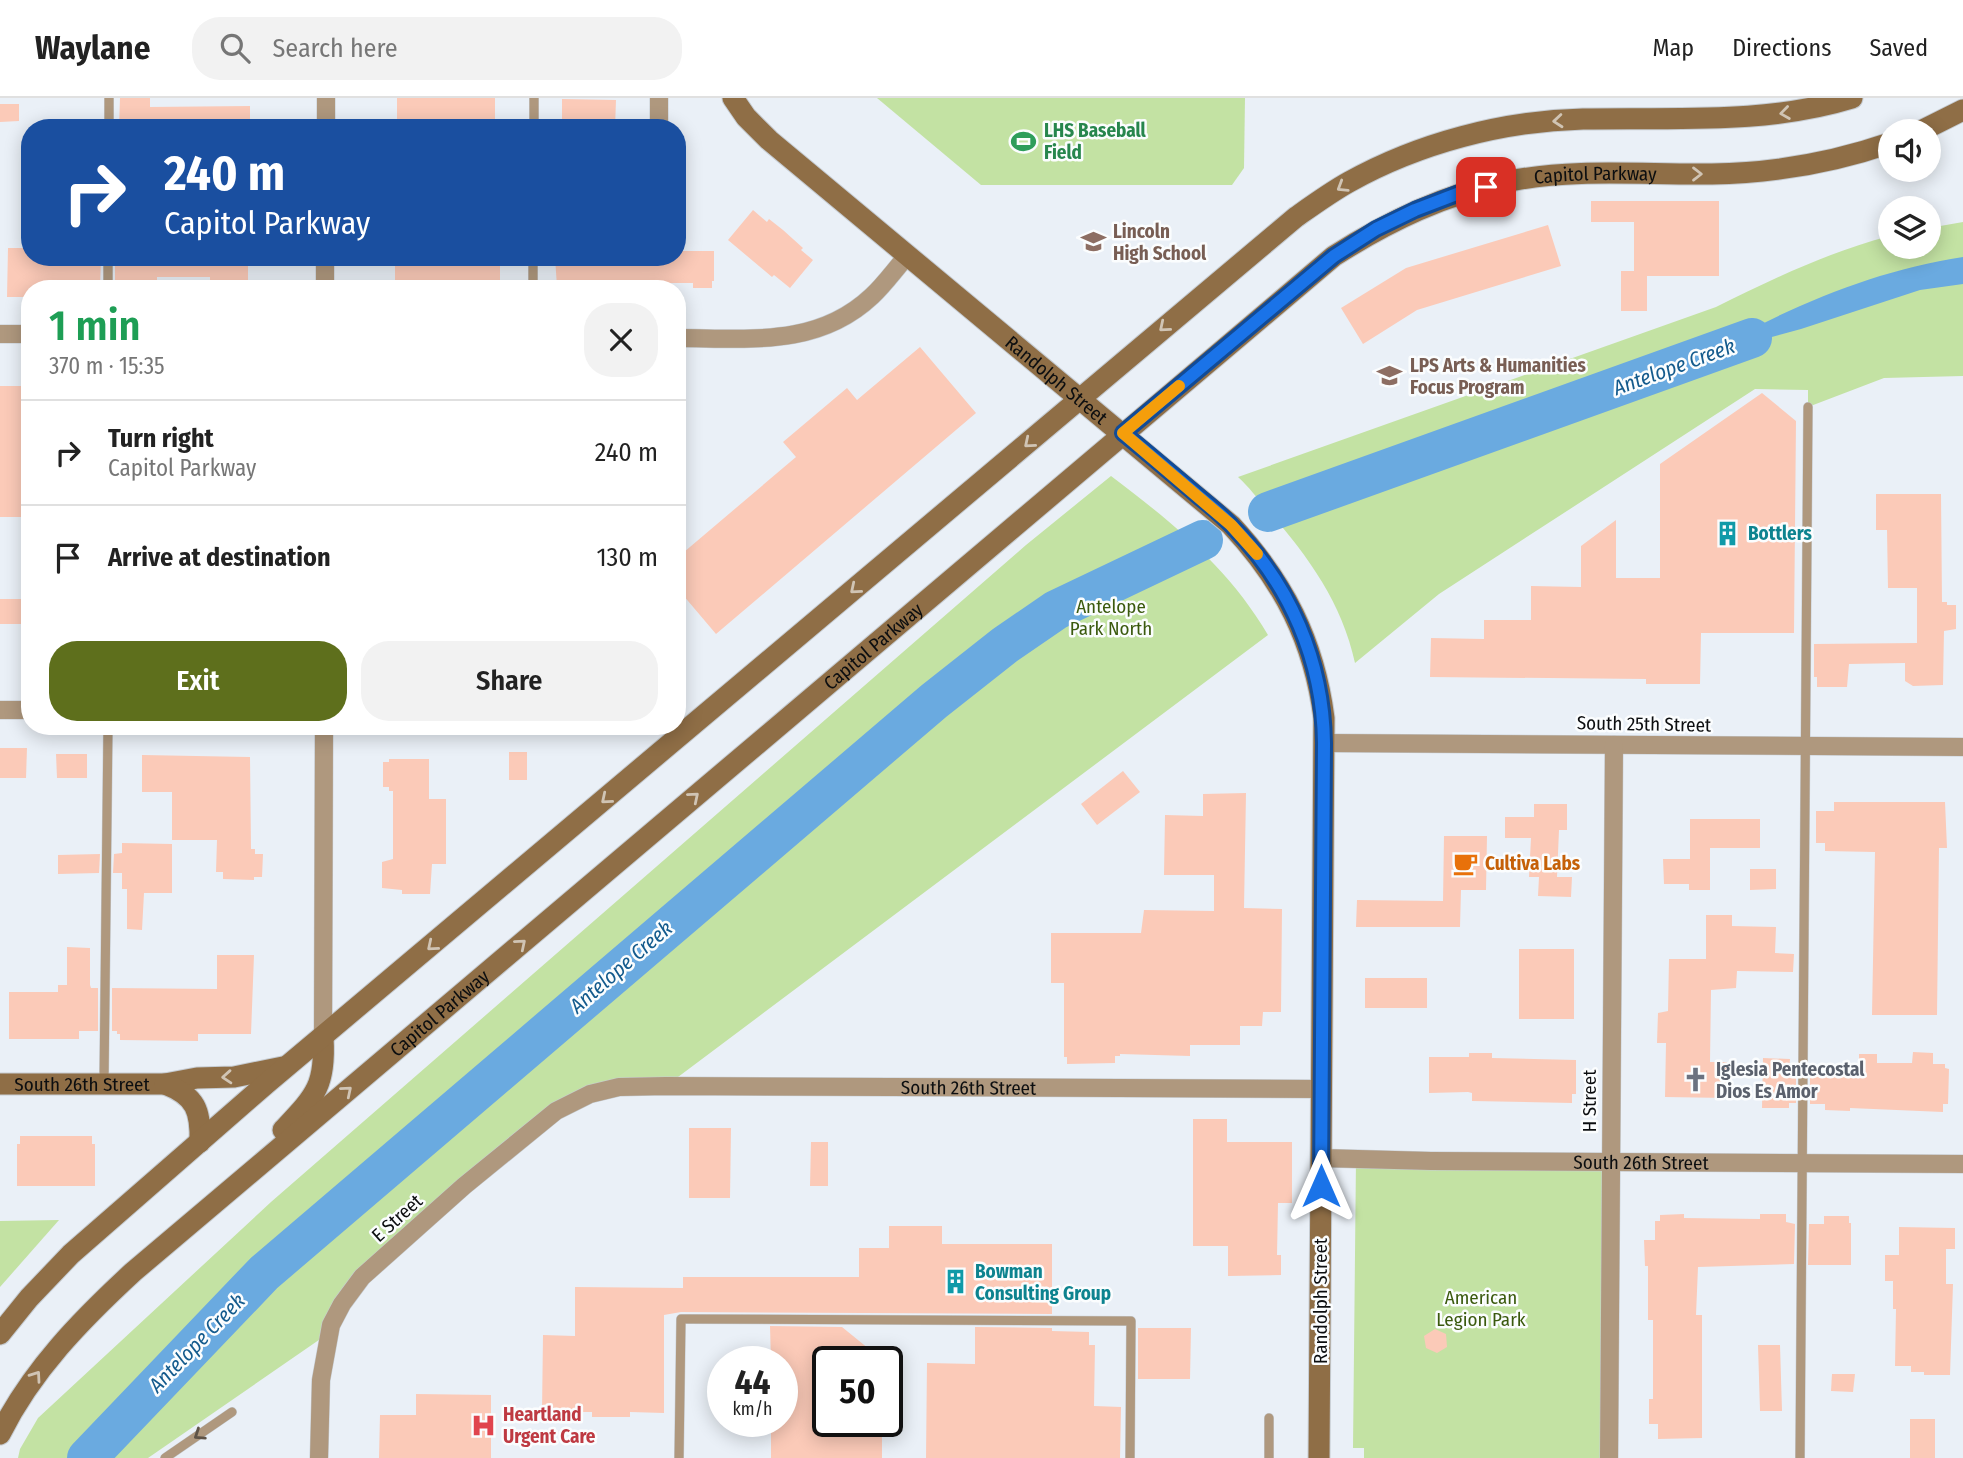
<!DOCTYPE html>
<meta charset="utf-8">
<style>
:root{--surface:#fff;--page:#f2f2f2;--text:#222;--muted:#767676;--line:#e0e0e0;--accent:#5e6f1c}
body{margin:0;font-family:"Fira Sans Condensed",sans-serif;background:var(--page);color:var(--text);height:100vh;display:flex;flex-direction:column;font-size:26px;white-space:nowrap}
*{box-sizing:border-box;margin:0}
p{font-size:23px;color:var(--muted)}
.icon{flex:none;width:38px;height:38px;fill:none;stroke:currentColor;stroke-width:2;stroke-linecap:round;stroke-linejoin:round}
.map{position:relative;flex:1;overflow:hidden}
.panel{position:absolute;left:21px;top:182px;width:665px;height:455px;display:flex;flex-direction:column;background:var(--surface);border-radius:28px;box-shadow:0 4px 18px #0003}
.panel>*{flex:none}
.hud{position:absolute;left:21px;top:21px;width:665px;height:147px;border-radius:28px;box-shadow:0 4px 18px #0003;background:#1a4fa0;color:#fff;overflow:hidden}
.controls{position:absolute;left:1878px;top:21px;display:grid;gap:14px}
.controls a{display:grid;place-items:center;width:63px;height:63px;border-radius:50%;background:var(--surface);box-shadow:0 4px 18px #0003;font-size:35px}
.speed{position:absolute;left:707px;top:1248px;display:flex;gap:14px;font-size:35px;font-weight:700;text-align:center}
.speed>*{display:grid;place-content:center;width:91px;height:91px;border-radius:50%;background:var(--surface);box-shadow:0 4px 18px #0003;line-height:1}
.speed small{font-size:18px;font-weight:400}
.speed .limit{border:4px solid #111;border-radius:10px;background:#fff;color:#111}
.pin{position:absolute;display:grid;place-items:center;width:60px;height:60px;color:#fff;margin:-30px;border-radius:14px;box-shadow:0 4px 10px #0006}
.me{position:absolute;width:77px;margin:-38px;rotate:0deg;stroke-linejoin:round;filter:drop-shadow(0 0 5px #0008)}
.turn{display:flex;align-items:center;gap:24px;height:147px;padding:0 28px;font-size:32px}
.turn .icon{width:91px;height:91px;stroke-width:2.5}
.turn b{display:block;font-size:49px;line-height:60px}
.round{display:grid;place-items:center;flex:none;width:74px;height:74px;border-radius:28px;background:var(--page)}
.summary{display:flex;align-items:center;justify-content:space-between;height:119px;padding:0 28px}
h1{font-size:42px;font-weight:600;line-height:52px;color:#1e9e55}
.button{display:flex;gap:14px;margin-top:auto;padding:14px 28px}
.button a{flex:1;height:80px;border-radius:28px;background:var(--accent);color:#fff;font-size:28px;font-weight:600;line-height:80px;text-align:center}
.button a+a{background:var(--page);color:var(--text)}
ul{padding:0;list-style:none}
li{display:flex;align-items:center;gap:21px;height:105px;padding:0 28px;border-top:2px solid var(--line)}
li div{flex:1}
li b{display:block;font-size:26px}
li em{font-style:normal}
header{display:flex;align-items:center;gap:42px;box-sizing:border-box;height:98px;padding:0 35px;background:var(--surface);border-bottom:2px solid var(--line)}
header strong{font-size:33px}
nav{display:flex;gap:38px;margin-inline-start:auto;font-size:24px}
.search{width:490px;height:63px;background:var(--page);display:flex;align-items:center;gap:18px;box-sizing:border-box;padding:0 24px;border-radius:28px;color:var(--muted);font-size:26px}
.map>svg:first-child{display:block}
</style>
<header>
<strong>Waylane</strong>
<div class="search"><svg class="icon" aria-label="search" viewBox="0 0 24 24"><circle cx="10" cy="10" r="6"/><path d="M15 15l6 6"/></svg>Search here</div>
<nav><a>Map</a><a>Directions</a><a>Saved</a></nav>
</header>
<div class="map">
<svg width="1963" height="1360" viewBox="0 0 1963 1360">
<rect width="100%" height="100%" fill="#eaf0f7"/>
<g fill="#c3e2a3">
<path d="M877 0H1245L1244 70 1232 87H981Z"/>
<path d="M1963 124V278L1884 280 1808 309V292L1755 291 1439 496 1355 565C1342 504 1307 457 1267 411 1257 400 1249 389 1238 379L1716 209C1773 181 1828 154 1890 138V149H1928L1929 130Z"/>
<path d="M1111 378C1173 425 1228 469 1268 537L666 988 590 996 362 1179 329 1235 148 1360H18L20 1351 38 1320 271 1104 1026 447Z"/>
<path d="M1356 1061 1610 1065 1609 1360H1364V1350H1353Z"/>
<path d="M59 1122 0 1189V1123Z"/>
</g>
<path fill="#6aaae0" d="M1963 159V186L1920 192 1801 231 1699 259C1781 213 1869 173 1963 159Z"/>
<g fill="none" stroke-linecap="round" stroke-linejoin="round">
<g stroke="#6aaae0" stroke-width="40">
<path d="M1268 414 1752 240"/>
<path d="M87 1360 264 1175 934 603 1005 547 1056 512 1203 442"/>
</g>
</g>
<g fill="#fbcab8">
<path d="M120 0H150V9L250 8V30H119Z"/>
<rect x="397" y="0" width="98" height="30"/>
<path d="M562 1 616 2 615 30H562Z"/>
<path d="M0 6H19V23L0 24Z"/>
<path d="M1591 103H1719V178H1647V213H1621V173H1634V124H1591Z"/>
<path d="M753 112 767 124 769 121 783 132 803 150 801 152 813 162 790 190 774 177 772 179 728 142Z"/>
<path d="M1548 127 1561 168 1417 212 1363 246 1341 210 1406 170Z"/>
<path d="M8 150H30V159H101L100 191H30L28 199H7Z"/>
<path d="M677 153H714V183H712V190H693V185H622V188L557 189 555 159H677Z"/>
<path d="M115 159 248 161V191H210V179H157V187H115Z"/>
<path d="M395 159H500V190L395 188Z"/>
<path d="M920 249 976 315 716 536 677 490V460L796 359 783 344 847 290 857 302Z"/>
<rect x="0" y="288" width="30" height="131"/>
<path d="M1762 295 1796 323 1794 535H1701L1700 586H1646V581L1430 579 1431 540 1484 541V522H1531V488L1581 489V448L1616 422V480H1660V366Z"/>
<path d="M1876 396H1941L1942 504H1947V507H1956V531L1944 533 1943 587 1913 588 1905 583V565L1849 566 1847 589H1817V579H1814V546L1917 545V490H1888L1887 432H1876Z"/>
<rect x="0" y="501" width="30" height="25"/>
<path d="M0 650H27L26 680H0Z"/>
<rect x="509" y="654" width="18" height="28"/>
<path d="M56 656H87V680H57Z"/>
<path d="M142 657 250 659 251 751H255V756H263L262 779H254V782L223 781V774H216L217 742H172V694H142Z"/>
<path d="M389 661H429V701H446V766H432L430 796H402V792L382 790V764L393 761V693H389V689H383V664H389Z"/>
<path d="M1123 673 1140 694 1097 727 1081 706Z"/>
<path d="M1246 695 1244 810 1282 811 1281 914H1263L1262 928H1240V947H1190V958L1120 956V958H1115V965L1067 966V959H1064V885H1051V835H1141L1144 812 1214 813V777H1164L1165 717 1203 718V696Z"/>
<path d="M1834 704H1945L1947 750H1939L1937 917H1872L1875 754 1825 753V745H1816V713H1834Z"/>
<path d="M1534 706H1567V732H1559L1557 779H1572L1571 799 1538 798 1539 779H1529L1531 740H1505V719H1534Z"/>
<path d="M1690 721H1760V750H1710V792H1689V786H1664L1663 761H1690Z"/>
<path d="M1444 738H1487L1486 792H1461L1460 829H1356L1357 802 1443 803Z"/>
<path d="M122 745 172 746V795H144L142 832 127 831V791H122V775H113L114 756 122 755Z"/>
<path d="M100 756 99 775 58 776V757Z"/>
<path d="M1750 771H1776V791L1750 792Z"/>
<path d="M1706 817H1732V828L1776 829 1775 855 1794 856 1793 874 1737 873 1736 890 1711 892 1710 964H1727V1000L1665 999 1666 945H1657L1658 915 1668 913 1669 861H1706Z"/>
<path d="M67 849 90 850V887L91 890H98V933H79V941H9V894H58V887H67Z"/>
<rect x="1519" y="851" width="55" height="70"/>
<path d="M217 857H254L251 936H198V943L120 942V936H117V933H112V890L217 891Z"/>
<rect x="1365" y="880" width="62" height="30"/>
<path d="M1913 954 1933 955V966H1945V970L1949 971 1948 1006H1943V1014L1850 1010V1013L1825 1012V1006H1810V971H1835V967H1859V956H1877V965H1912Z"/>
<path d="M1469 955H1492V960L1576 962V996H1572V1005L1472 1003V995L1468 994 1429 995V959H1469Z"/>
<path d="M1763 960 1790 961 1789 971H1796V1005H1789V1010H1762Z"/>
<path d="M1193 1021H1227V1044H1292V1105H1278L1277 1157H1281V1177L1228 1178V1148H1193Z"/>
<path d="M689 1030H731L730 1100H689Z"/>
<path d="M20 1038H92V1046H95V1088H17V1046H20Z"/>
<path d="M811 1044H828V1088H810Z"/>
<path d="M1684 1116V1120L1760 1121V1116H1786V1124L1795 1126 1794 1166 1698 1169 1696 1217H1702V1340L1658 1341V1326H1649V1301H1653V1222H1648V1168H1645L1644 1142H1655V1123H1660V1117Z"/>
<path d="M1824 1118H1849V1125H1851V1167H1808L1809 1126H1824Z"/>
<path d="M889 1128H942V1146H1052V1216L681 1214 664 1217V1315L630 1314V1319H592V1314H542L543 1237 575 1238V1189L683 1190V1179H859V1150H889Z"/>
<path d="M1899 1129 1955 1130V1151H1946V1186H1953L1950 1277H1924V1274H1911V1268H1895L1896 1211H1893V1183H1885V1157H1899Z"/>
<path d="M770 1228 842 1229 885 1264H828V1323H882V1360H771V1323H782V1264H771Z"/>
<path d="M975 1229 1052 1230V1233L1089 1234V1247H1095L1094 1308 1121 1309 1120 1360H926L927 1265 975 1266Z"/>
<path d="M1138 1230H1191L1190 1281H1138Z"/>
<path d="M1435 1231 1446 1236 1447 1249 1437 1255 1426 1250 1424 1238Z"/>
<path d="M1758 1247H1780L1782 1313H1760Z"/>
<path d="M1832 1276H1855L1853 1294 1831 1293Z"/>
<path d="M416 1296 491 1297V1360H379L380 1317H416Z"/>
<rect x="1910" y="1321" width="25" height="39"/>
</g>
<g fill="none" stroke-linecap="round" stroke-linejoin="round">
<defs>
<g id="lane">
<path d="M109 30V0"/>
<path d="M534 30V0"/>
<path d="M108 191V159"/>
<path d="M533 191V159"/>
<path d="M104 984 108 628"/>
<path d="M165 1360 232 1314"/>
<path d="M679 1360 681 1221H687L1131 1223 1130 1360"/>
<path d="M1269 1360V1320"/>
<path d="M1800 1360 1808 309"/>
</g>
<g id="street">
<path d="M326 30V0"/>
<path d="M659 30V0"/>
<path d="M325 191V159"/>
<path d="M0 236H30"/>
<path d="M677 240C747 240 817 250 872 198 885 186 896 170 908 157"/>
<path d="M0 612H30"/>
<path d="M1324 645 1963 649"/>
<path d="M323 940 324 628"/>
<path id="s1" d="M1321 1060 1431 1063 1963 1066"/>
<path id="s2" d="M319 1360 321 1282 331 1227 342 1206 362 1179 464 1088 556 1013 590 996 619 989 666 988 1321 991"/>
<path d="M1609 1360 1614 647"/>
</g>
<g id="secondary">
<path id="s3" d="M733 0 746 19 769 42 1231 427C1284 484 1314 543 1324 620L1319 1360"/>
<path d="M1921 33 1963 12"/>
<path id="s4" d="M0 986H165L197 980 234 979 283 969"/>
<path d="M165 986C196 998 201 1013 200 1044"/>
<path d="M283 1032C315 998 326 988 323 940"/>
<path d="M0 1236 29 1200 71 1156 267 985 1296 119C1313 107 1331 94 1349 84 1419 45 1503 23 1583 21 1673 19 1764 27 1852 0"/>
<path id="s5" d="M0 1336C32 1272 81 1222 133 1174L1334 158C1389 123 1445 96 1510 83 1575 70 1645 77 1712 76 1774 75 1832 65 1890 45"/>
</g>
</defs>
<use href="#lane" stroke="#c6ccd2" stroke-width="10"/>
<use href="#street" stroke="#c6ccd2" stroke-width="19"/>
<use href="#secondary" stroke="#c6ccd2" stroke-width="23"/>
<use href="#lane" stroke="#af987e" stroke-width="9"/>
<use href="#street" stroke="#af987e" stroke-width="18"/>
<use href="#secondary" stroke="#8f6e46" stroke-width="21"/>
</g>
<defs><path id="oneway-chevron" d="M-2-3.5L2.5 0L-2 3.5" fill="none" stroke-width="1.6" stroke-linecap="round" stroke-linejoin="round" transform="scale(1.75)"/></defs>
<g stroke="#d0c4b4">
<use href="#oneway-chevron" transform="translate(1785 15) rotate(172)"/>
<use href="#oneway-chevron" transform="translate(1558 23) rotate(175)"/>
<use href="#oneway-chevron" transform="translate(1697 76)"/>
<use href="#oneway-chevron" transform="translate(1342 89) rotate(148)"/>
<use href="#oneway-chevron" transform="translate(1164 229) rotate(140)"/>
<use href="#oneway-chevron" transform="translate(1029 345) rotate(140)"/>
<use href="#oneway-chevron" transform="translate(855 491) rotate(140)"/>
<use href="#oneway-chevron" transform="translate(694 699) rotate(-40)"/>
<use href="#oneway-chevron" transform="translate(606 701) rotate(140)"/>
<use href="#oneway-chevron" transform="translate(521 846) rotate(-40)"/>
<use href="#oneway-chevron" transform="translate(432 848) rotate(140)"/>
<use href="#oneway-chevron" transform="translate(227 979) rotate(176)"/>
<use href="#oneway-chevron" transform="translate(347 993) rotate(-40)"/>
<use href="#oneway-chevron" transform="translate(36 1278) rotate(-55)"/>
</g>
<use stroke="#5e5347" href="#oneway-chevron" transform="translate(199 1337) rotate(146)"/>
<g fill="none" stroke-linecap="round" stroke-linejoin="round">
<defs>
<path id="route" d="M1321 1088 1324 645C1323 563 1290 487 1233 429 1222 417 1209 407 1197 397 1172 376 1148 355 1123 335L1334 158 1376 131 1415 112 1462 94 1486 89"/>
</defs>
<use href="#route" stroke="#114b97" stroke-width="18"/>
<use href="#route" stroke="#1a73e8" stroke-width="12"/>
<path stroke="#f59e0b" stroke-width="12" d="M1179 288 1123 335 1231 427 1257 456"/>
</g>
<defs>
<symbol id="stadium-bare" viewBox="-9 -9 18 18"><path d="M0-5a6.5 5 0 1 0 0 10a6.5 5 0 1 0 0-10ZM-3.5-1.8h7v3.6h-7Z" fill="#2e9e5b" stroke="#fbfdfe" stroke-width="2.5" paint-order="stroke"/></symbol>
<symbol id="school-bare" viewBox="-9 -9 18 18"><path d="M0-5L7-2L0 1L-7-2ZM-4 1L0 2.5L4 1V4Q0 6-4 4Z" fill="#8d6e63" stroke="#fbfdfe" stroke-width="2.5" paint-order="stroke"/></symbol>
<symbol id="building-bare" viewBox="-9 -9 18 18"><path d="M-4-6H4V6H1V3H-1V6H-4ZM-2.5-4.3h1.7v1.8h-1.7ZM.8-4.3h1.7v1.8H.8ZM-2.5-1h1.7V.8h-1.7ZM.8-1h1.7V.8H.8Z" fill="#0f9aa8" stroke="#fbfdfe" stroke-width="2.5" paint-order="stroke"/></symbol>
<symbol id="cafe-bare" viewBox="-9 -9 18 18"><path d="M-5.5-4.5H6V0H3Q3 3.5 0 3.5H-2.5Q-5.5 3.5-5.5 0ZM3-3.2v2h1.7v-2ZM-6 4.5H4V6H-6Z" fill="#e8710a" stroke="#fbfdfe" stroke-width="2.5" paint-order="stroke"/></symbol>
<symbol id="church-bare" viewBox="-9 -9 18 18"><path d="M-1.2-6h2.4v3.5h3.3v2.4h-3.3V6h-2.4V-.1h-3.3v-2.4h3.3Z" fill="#6b7280" stroke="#fbfdfe" stroke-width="2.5" paint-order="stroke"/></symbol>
<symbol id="hospital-bare" viewBox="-9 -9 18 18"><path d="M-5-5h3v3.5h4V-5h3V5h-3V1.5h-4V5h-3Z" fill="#e0444e" stroke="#fbfdfe" stroke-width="2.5" paint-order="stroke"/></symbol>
</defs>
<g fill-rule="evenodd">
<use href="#stadium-bare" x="1006" y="26" width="35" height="35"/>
<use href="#school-bare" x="1076" y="126" width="35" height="35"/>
<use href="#school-bare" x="1372" y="260" width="35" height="35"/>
<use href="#building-bare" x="1710" y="418" width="35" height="35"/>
<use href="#cafe-bare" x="1448" y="748" width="35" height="35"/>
<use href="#church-bare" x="1678" y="964" width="35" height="35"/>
<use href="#building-bare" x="938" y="1166" width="35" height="35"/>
<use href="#hospital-bare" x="466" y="1310" width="35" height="35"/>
</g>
<g text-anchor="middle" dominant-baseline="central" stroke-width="5" stroke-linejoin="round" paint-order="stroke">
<g font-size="19" font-weight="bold" fill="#27864d" stroke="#fbfdfe" text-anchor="start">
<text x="1044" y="32">LHS Baseball<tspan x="1044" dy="22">Field</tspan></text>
</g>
<g font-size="19" fill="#0c0e10" stroke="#fbfdfe">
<text stroke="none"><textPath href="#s5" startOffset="2062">Capitol Parkway</textPath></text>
<text stroke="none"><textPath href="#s3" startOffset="430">Randolph Street</textPath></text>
<text stroke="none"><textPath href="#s5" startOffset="1180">Capitol Parkway</textPath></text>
<text transform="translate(1644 626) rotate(1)">South 25th Street</text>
<text stroke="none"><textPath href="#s5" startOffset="612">Capitol Parkway</textPath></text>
<text stroke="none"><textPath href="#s4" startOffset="82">South 26th Street</textPath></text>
<text stroke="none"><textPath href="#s2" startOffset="864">South 26th Street</textPath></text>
<text transform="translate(1589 1003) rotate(-90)">H Street</text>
<text stroke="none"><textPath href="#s1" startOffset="320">South 26th Street</textPath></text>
<text transform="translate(397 1120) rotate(-42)">E Street</text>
<text transform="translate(1320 1203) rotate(-90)">Randolph Street</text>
</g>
<g font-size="19" font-weight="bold" fill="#785e54" stroke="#fbfdfe" text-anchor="start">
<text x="1113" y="133">Lincoln<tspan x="1113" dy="22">High School</tspan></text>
<text x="1410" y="267">LPS Arts &amp; Humanities<tspan x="1410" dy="22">Focus Program</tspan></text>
</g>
<g font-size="19" font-weight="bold" fill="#0d838f" stroke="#fbfdfe" text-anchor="start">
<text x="1748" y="435">Bottlers</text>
<text x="975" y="1173">Bowman<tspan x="975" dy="22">Consulting Group</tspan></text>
</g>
<g font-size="19" fill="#3b5a0e" stroke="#fbfdfe">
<text x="1111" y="508">Antelope<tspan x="1111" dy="22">Park North</tspan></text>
<text x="1481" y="1199">American<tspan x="1481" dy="22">Legion Park</tspan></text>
</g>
<g font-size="19" font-weight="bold" fill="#c56008" stroke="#fbfdfe" text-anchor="start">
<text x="1485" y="765">Cultiva Labs</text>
</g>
<g font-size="19" font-weight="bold" fill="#5b616d" stroke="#fbfdfe" text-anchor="start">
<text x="1716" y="971">Iglesia Pentecostal<tspan x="1716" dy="22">Dios Es Amor</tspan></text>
</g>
<g font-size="19" font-weight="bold" fill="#be3a42" stroke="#fbfdfe" text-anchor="start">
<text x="503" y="1316">Heartland<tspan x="503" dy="22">Urgent Care</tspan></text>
</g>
<g font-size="21" font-style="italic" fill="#145b8d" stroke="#fbfdfe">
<text transform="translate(1674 269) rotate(-20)">Antelope Creek</text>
<text transform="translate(621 869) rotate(-41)">Antelope Creek</text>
<text transform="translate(197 1245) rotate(-46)">Antelope Creek</text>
</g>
</g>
</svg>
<div class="controls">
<a><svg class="icon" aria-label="sound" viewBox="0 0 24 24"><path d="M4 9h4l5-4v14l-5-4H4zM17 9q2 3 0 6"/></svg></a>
<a><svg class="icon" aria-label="layers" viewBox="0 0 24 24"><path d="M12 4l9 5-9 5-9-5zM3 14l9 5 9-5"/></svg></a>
</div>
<div class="speed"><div>44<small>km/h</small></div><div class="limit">50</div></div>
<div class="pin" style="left:1486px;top:89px;background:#d93025"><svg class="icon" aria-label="arrive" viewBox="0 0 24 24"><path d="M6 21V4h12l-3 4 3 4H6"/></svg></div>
<svg class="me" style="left:1321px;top:1088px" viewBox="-20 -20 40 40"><path d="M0-17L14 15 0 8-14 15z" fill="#1a73e8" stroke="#fff" stroke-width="4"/></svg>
<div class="hud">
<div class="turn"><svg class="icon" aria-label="right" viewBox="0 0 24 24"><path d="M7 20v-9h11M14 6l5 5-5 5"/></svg><div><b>240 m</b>Capitol Parkway</div></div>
</div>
<section class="panel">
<div class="summary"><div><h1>1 min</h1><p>370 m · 15:35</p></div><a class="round"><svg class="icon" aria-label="close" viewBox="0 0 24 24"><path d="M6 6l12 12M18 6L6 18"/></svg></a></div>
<ul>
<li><svg class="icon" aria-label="right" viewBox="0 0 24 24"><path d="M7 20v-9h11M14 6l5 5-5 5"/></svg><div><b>Turn right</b><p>Capitol Parkway</p></div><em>240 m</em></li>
<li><svg class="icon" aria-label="arrive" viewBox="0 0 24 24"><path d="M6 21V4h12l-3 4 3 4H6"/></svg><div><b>Arrive at destination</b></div><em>130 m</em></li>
</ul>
<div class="button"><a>Exit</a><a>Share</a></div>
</section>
</div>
